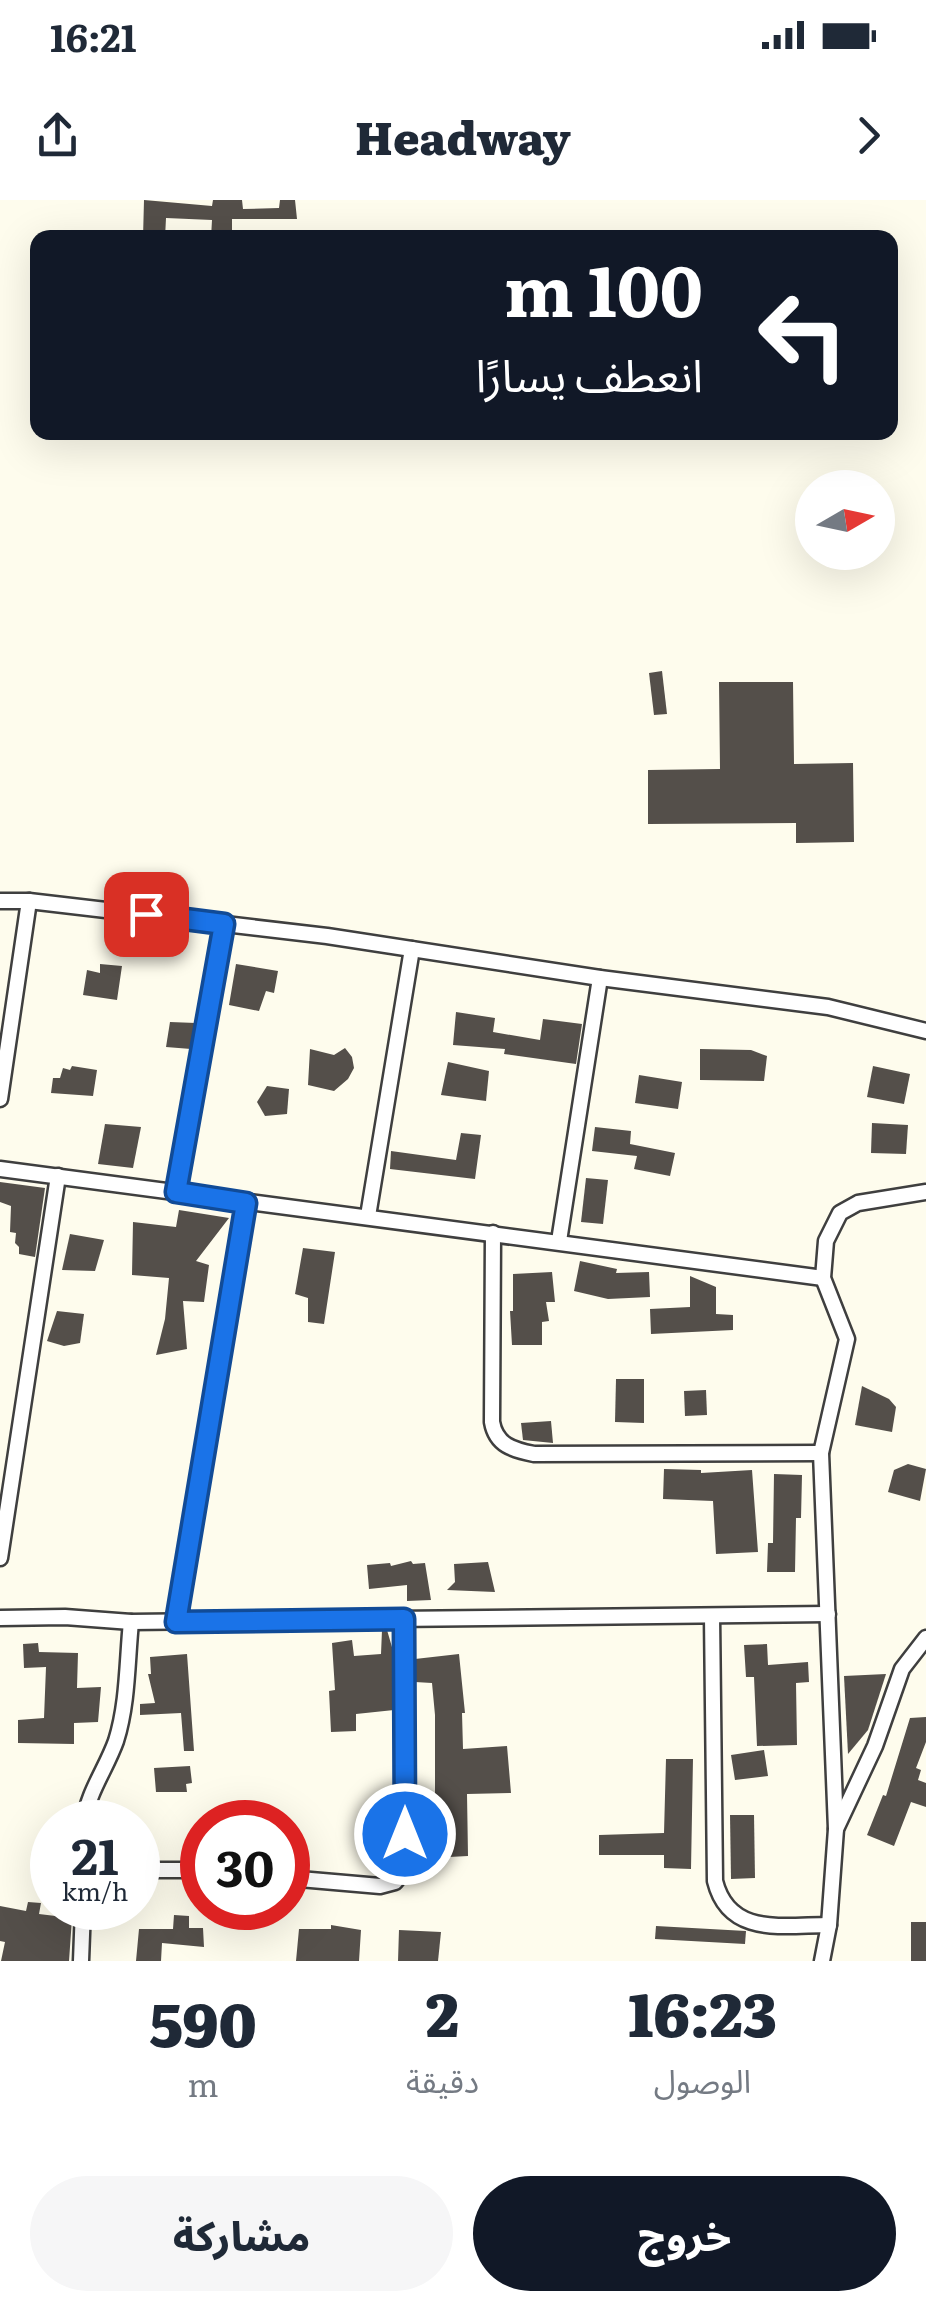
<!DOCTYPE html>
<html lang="ar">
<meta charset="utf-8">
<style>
:root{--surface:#fff;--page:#f6f6f7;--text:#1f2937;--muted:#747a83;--accent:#111827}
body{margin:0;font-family:Literata,"Noto Sans Arabic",serif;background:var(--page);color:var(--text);direction:rtl;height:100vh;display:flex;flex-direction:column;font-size:38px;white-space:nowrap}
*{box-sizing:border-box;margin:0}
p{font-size:32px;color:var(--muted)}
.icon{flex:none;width:55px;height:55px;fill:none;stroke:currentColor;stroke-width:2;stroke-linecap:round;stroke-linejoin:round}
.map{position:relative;height:1761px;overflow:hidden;direction:ltr}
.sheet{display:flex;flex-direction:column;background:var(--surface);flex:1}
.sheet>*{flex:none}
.hud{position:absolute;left:30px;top:30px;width:868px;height:210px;border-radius:20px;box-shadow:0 10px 40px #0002;direction:rtl;background:#111827;color:#fff;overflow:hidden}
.needle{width:65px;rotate:81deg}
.buttons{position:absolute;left:795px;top:270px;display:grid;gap:20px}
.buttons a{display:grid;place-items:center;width:100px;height:100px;border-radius:50%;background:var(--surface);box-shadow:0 10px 40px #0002;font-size:50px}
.speed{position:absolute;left:30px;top:1600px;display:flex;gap:20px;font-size:50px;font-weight:700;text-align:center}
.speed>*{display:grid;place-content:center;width:130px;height:130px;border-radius:50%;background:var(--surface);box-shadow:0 10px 40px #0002;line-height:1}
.speed small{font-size:25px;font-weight:400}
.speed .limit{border:15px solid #d22;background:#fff;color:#111}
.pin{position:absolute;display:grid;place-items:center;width:85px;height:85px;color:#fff;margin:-42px;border-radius:20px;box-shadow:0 5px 15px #0006}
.me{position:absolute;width:110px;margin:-55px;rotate:0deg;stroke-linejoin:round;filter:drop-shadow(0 0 8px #0008)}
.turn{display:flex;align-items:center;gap:35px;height:210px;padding:0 30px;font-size:45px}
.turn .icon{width:130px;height:130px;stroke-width:2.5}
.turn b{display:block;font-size:70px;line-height:85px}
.eta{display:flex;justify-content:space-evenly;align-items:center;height:170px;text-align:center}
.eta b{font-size:60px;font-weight:800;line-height:70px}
.primary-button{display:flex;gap:20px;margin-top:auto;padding:20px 30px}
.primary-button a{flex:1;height:115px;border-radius:60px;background:var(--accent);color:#fff;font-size:40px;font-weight:800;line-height:115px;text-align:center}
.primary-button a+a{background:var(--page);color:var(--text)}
.status{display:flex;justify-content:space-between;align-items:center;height:70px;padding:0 50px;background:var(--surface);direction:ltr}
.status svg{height:28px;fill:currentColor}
header{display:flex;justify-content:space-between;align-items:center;height:130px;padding:0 30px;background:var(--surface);font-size:45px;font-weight:800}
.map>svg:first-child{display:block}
</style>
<div class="status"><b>16:21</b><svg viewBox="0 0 49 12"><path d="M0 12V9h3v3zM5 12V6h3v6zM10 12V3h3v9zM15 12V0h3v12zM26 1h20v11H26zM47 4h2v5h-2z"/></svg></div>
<header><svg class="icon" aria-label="forward" viewBox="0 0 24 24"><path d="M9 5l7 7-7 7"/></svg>Headway<svg class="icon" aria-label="share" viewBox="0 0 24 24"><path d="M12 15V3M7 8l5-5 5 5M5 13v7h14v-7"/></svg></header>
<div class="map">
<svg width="926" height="1761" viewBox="0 0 926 1761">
<rect width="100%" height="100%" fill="#fefced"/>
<g fill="#544f4a">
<path d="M144 0 212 6 213 0H242L243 9 279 8 280 0H295L297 19H232V38H211L212 20 166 18 165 38H143Z"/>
<path d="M662 471 667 514 654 515 649 473Z"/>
<path d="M719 482H793L794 564 853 563 854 642 796 643V623L648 624V570L720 569Z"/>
<path d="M100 764 122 766 117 800 83 795 87 770 100 773Z"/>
<path d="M236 764 278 771 274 793 266 791 259 811 229 805Z"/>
<path d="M456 812 495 818 493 832 540 840 543 819 582 824 576 864 504 854 505 849 453 845Z"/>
<path d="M170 822 196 823 191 849 166 847Z"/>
<path d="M345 848 352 857 354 868 348 879 334 891 308 885 310 849 334 855Z"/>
<path d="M700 849 751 850 767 856 764 881 700 880Z"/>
<path d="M448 862 489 871 486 901 441 895Z"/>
<path d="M72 866 97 870 93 896 51 893 53 878H60L63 868 70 870Z"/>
<path d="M873 866 910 874 904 904 867 897Z"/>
<path d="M639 875 682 882 678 909 635 903Z"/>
<path d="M267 886 289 889 287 914 265 916 257 902Z"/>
<path d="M872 923 908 925 906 954 871 953Z"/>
<path d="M105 924 141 927 133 968 98 964Z"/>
<path d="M595 927 631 931 630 944 675 953 670 976 634 969 637 956 592 951Z"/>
<path d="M461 933 481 935 475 979 390 969 391 951 456 960Z"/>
<path d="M586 978 608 980 603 1024 581 1022Z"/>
<path d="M0 982 45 988 35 1057 19 1054V1047L15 1043 16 1033 10 1032 11 1006 0 1002Z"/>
<path d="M179 1010 229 1018 196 1061 209 1065 204 1102 183 1101 187 1149 156 1155 165 1119 169 1078 132 1075 133 1022 176 1027Z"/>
<path d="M70 1034 104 1040 95 1071 62 1070Z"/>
<path d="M303 1048 335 1052 324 1124 308 1122V1098L295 1094Z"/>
<path d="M580 1061 617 1069 616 1073 649 1072 650 1097 608 1099 574 1091Z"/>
<path d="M552 1072 555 1102H546L549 1121 542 1122V1145H512L510 1111H513V1074Z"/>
<path d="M690 1076 716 1087V1114L733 1115V1130L651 1134 650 1109 690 1107Z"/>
<path d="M57 1111 84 1114 80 1143 64 1146 47 1141Z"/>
<path d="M616 1179H644V1223L615 1222Z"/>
<path d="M862 1186 889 1199 896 1207 892 1232 855 1225Z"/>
<path d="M706 1190 707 1215 685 1216 684 1191Z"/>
<path d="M551 1221 553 1243 523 1240 521 1223Z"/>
<path d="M908 1264 926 1269 920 1301 888 1292 894 1270Z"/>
<path d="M664 1269 701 1270V1273L752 1270 758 1352 716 1354 713 1301 663 1299Z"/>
<path d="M774 1274 802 1275 801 1318H796L795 1372H767L768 1343H773Z"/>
<path d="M411 1361 413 1364 425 1363 431 1400 407 1401V1385L369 1389 367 1365 390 1363 391 1366Z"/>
<path d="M488 1362 495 1392 447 1390 455 1382 454 1364Z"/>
<path d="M382 1430H387L394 1454V1510L356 1514V1531L331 1532 329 1491 335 1490 332 1443 352 1440 354 1456 381 1454Z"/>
<path d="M38 1443 39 1452 78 1453 77 1488 101 1487 98 1522 74 1523V1544L18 1543V1520L44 1518 46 1467 24 1468 23 1444Z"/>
<path d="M767 1444 768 1465 808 1462 809 1482 796 1483 797 1545 757 1546 754 1477H746L744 1445Z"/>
<path d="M187 1454 194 1551H184L181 1513 140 1515V1504L155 1503 148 1474H151L150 1457Z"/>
<path d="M459 1454 465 1513H462L463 1549 507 1546 511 1593 467 1594 468 1656 449 1657 447 1639 435 1640V1515L432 1483 415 1482V1459Z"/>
<path d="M886 1474 868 1530 848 1554 844 1476Z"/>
<path d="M926 1517V1542L916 1568 921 1570 918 1580 926 1583V1607L911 1602 894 1646 867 1635 883 1595 886 1596 910 1518Z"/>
<path d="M764 1550 768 1576 735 1580 731 1555Z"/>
<path d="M666 1559H693L691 1669 664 1668V1655H599V1635L664 1633Z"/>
<path d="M190 1566 192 1583 186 1584 187 1592H156L154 1568Z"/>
<path d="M375 1611H394V1647L377 1648Z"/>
<path d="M730 1615H754L755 1678 731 1679Z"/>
<path d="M28 1702 41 1703 39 1714 72 1718 69 1761H1L5 1742 0 1741V1706L26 1711Z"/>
<path d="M174 1715 189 1716V1728H203L204 1747 162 1743 161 1761H136L139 1729H173Z"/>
<rect x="911" y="1722" width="15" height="39"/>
<path d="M331 1725 361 1730 359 1761H296L299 1729H331Z"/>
<path d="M656 1726 746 1731 745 1744 655 1739Z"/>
<path d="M399 1730 441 1732 438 1761H398Z"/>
</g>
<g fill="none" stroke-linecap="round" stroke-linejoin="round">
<defs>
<g id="minor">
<path d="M0 701H29L327 736 600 778 828 807 926 831"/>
<path d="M0 899 29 701"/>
<path d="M0 969 823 1078"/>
<path d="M177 993 224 724"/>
<path d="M368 1016 412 749"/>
<path d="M493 1033 492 1222C496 1245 513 1250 534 1254L821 1253"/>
<path d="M559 1041 600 778"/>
<path d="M0 1358 58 976"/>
<path d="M712 1416 715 1681C729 1737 783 1725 829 1725"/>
<path d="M0 1418 65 1417 131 1422 828 1414"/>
<path d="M176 1422 246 1003"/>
<path d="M84 1622C88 1592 106 1569 116 1541 128 1503 127 1461 131 1422"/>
<path d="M836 1629 821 1253 847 1139 823 1078 826 1041 840 1013 858 1003 926 992"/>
<path d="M138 1670H202"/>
<path d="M288 1678 380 1686 395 1682 405 1670 404 1419"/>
<path d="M81 1761 83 1708"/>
<path d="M822 1761 829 1725 836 1629 875 1546 902 1469 926 1438"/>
</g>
</defs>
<use href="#minor" stroke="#3f3f3f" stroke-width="19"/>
<use href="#minor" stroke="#fff" stroke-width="14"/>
</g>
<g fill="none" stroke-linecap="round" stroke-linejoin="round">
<defs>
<path id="route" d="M146 714 224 724 176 992 246 1003 176 1422 404 1419 405 1634"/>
</defs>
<use href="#route" stroke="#114b97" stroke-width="25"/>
<use href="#route" stroke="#1a73e8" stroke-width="18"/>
</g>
</svg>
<div class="buttons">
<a><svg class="needle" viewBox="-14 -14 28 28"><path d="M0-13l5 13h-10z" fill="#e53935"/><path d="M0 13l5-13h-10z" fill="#747a83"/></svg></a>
</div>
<div class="speed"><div>21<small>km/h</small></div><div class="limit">30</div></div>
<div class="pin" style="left:146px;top:714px;background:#d93025"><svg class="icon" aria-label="arrive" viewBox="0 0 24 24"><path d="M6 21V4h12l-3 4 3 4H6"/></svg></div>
<svg class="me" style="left:405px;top:1634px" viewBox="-20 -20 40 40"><circle r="17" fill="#1a73e8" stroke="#fff" stroke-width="3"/><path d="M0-11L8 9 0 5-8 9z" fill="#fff"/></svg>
<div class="hud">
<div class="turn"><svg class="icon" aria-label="left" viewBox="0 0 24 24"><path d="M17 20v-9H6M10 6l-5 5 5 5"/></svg><div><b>100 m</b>انعطف يسارًا</div></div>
</div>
</div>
<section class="sheet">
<div class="eta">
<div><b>16:23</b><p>الوصول</p></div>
<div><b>2</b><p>دقيقة</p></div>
<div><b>590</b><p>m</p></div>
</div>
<div class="primary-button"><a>خروج</a><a>مشاركة</a></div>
</section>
